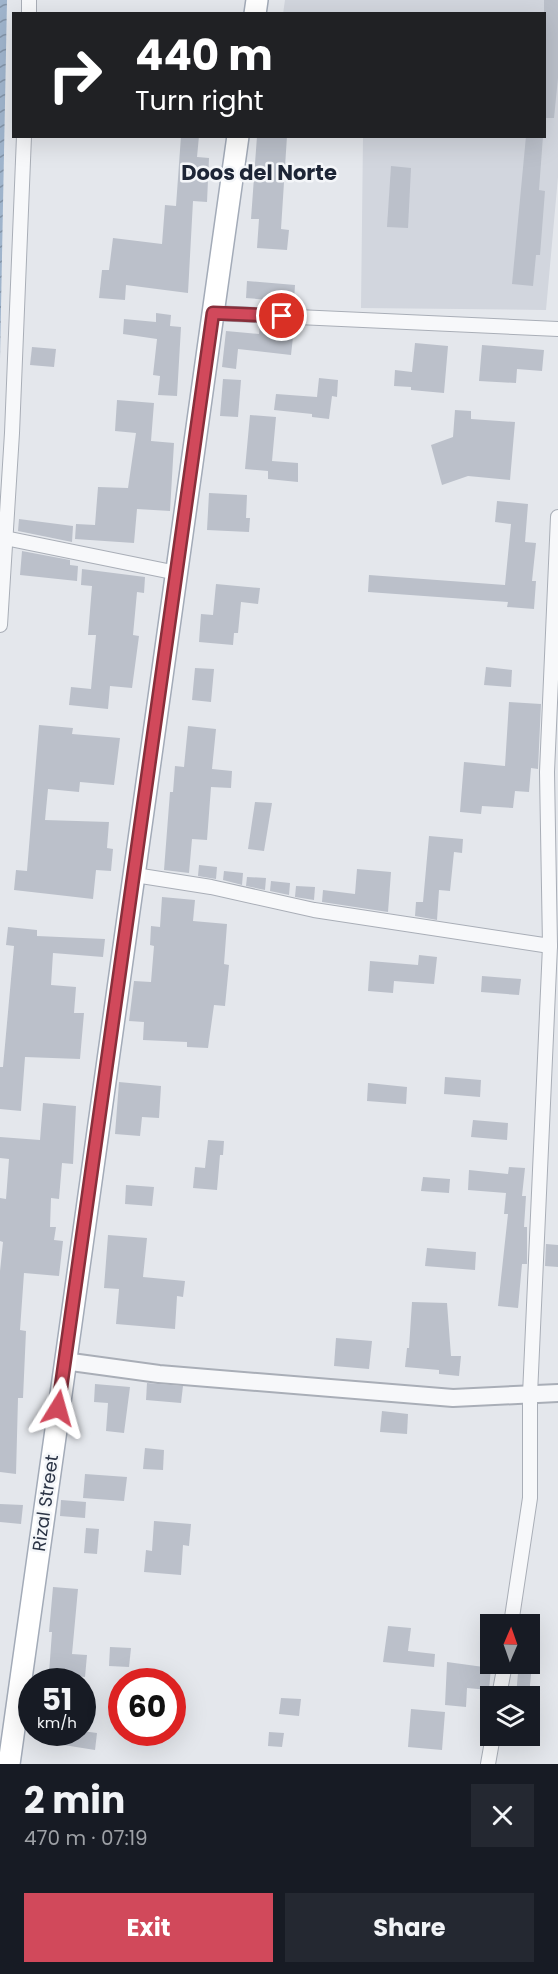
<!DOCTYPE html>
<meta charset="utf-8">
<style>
:root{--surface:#171b24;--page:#242831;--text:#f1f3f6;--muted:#9ea1a6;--accent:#d1495b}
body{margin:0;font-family:Poppins,sans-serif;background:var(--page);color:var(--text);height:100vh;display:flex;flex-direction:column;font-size:22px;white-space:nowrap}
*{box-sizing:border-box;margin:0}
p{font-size:20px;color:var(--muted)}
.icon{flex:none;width:33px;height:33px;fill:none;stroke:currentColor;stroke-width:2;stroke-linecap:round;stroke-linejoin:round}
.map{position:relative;height:1764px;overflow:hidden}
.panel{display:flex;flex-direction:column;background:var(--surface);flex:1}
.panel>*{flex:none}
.hud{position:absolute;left:12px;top:12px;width:534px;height:126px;border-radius:0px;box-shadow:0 6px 24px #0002;background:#202124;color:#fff;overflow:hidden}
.needle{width:39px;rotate:2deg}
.tools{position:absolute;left:480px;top:1614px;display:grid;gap:12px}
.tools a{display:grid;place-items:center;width:60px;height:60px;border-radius:0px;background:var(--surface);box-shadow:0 6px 24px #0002;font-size:30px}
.speed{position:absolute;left:18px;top:1668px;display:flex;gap:12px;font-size:30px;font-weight:700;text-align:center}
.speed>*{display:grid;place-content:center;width:78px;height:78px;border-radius:50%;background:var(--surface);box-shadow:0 6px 24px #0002;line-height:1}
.speed small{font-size:15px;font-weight:400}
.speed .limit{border:9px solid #d22;background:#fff;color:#111}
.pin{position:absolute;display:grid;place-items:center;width:51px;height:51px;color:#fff;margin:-26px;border:3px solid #fff;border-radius:50%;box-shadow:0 2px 6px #0007}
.me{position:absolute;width:66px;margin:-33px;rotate:8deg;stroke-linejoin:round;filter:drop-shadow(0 0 4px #0008)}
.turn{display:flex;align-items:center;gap:21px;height:126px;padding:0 24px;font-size:27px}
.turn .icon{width:78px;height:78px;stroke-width:2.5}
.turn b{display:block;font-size:42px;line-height:51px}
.round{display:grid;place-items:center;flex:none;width:63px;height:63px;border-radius:0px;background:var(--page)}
.headline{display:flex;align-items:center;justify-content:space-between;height:102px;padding:0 24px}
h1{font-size:36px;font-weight:700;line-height:45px}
.action{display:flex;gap:12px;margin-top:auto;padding:12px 24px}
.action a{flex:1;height:69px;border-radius:0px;background:var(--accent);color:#fff;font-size:24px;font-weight:700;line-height:69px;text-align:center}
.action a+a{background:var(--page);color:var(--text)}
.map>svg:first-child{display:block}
</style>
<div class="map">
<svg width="558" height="1764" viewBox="0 0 558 1764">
<defs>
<pattern id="water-waves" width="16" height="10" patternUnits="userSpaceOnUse" patternTransform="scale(1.5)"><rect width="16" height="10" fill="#9fb4cc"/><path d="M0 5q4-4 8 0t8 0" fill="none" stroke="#8293a7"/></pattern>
</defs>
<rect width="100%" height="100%" fill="#e4e7ec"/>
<path fill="#d2d6de" d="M285 0H558V177L546 310 361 308 363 137 544 136V14H283Z"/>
<path fill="url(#water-waves)" d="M0 0H7L0 359Z"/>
<g fill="#bbc0ca">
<path d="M544 0H558V78L554 118H544Z"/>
<path d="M181 136H199L197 157 209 158 207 202 193 201 188 293 126 285 125 300 99 298 102 270H109L113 238 162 244 165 205 176 206Z"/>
<path d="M257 136H287L281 229 289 230 287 250 257 248 259 219H251Z"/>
<path d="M526 136H543L539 190 545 191 540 255H536L533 286 512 284Z"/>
<path d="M391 166 411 168 408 228 387 227Z"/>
<path d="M247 281 295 285 294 302 246 298Z"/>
<path d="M156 313 171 315 170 326 181 327 177 396 158 395 160 376 153 375 157 339 123 334 124 319 156 322Z"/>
<path d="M260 325 294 328 291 355 238 349 236 369 222 367 226 331 259 334Z"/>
<path d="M415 343 448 346 444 393 411 390V387L394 386 395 370 412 372Z"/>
<path d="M482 345 544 350 542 371 517 369 516 383 479 381Z"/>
<path d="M32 347 56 349 54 367 30 365Z"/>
<path d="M319 378 338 380 337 397 332 396 329 419 312 417V414L274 410 276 394 317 397Z"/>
<path d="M223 379 241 380 238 417 220 416Z"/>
<path d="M117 400 154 403 151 441 174 443 170 511 137 509 134 543 75 539 76 524 95 525 98 487 128 488 136 433 115 431Z"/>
<path d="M455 410 471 411V419L515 422 510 480 468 476 442 485 431 445 453 437Z"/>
<path d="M250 415 276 417 272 461 298 463V482L268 479V471L245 469Z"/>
<path d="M209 493 247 495 246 518H250L249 532 207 530Z"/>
<path d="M497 501 528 504 525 542 536 543 532 581H536L534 609 507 607 508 602 368 592 369 575 505 585 511 524 495 522Z"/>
<path d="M19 519 73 526 72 542 18 531Z"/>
<path d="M22 551 70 560V565L78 566 77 581 20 575Z"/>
<path d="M82 569 145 577 144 593 137 592 133 635 139 636 132 688 110 686 108 709 69 705 71 687 91 689 96 635H88L92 586 81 585Z"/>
<path d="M216 584 260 588 258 604 241 602 238 633H234L233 645 199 642 201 614 213 615Z"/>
<path d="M486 667 512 670 511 687 484 685Z"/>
<path d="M195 668 214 669 211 702 192 700Z"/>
<path d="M509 702 541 704 538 769 531 768 529 792 515 791 513 808 482 806 481 814 460 812 464 762 505 766Z"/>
<path d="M39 725 73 728 72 734 120 738 114 785 80 782 79 792 48 789 45 820 109 822 107 848 113 849 111 871 96 870 93 899 14 890 16 870 27 871Z"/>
<path d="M188 726 216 729 212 769 232 771 231 788 211 787 207 840 192 839 189 873 164 870 170 792H173L175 766 184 767Z"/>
<path d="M255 802 272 803 264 851 248 849Z"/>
<path d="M429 836 463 839 462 853 454 852 450 891 439 890 437 920 415 916 416 902H423Z"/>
<path d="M199 865 217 867 216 879 198 876Z"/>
<path d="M357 869 391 872 388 912 322 902 323 890 355 894Z"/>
<path d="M224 871 243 873 242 885 223 880Z"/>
<path d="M247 877 266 878 265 890 246 886Z"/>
<path d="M271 881 290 883 289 895 270 891Z"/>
<path d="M296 886 315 887 314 900 295 897Z"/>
<path d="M162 897 195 900 193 921 227 924 224 964 229 965 225 1006 214 1005 208 1048 187 1047V1042L143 1040 144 1022 129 1021 134 981 151 982 154 946 150 945 151 926 160 927Z"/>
<path d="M8 927 37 930V936L105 939 103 957 53 953 51 985 76 987 74 1013H84L80 1059 25 1057 21 1111 0 1109V1067H3L14 946 6 945Z"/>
<path d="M419 955 437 957 434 984 394 981 393 993 368 991 370 961 418 965Z"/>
<path d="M482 976 521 979 519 995 481 992Z"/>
<path d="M445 1077 481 1080 480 1097 444 1094Z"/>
<path d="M119 1082 161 1086 159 1118 142 1117 140 1136 115 1134Z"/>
<path d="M368 1083 407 1087 406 1104 367 1101Z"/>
<path d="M43 1103 76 1106 73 1164 62 1163 59 1199 51 1198 50 1227H56L54 1240 63 1241 59 1276 24 1273 20 1330 26 1331 23 1398H18L16 1474 0 1472V1271L3 1242 0 1241V1198L6 1199 9 1159 0 1158V1137L40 1140Z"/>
<path d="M473 1120 508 1123 507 1140 471 1137Z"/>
<path d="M208 1140 224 1141 223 1155H220L217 1190 193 1188 195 1167 205 1168Z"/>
<path d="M509 1167 525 1168 522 1196H526L524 1227H527V1264H522L518 1308 498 1306 508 1214H504L506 1193 468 1190 469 1170 508 1174Z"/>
<path d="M423 1177 450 1179 449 1193 421 1191Z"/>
<path d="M126 1185 154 1187 152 1206 125 1204Z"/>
<path d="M108 1235 147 1238 143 1277 185 1281 183 1297 177 1296 175 1329 116 1324 119 1289 104 1288Z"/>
<path d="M546 1244 558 1245V1267L545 1266Z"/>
<path d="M427 1248 476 1252 475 1270 425 1266Z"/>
<path d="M412 1302 447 1303 451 1356H461L459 1376 439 1374V1370L405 1367 407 1348H409Z"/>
<path d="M336 1338 372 1341 369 1369 334 1366Z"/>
<path d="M147 1383 183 1386 181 1403 146 1400Z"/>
<path d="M95 1384 130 1387 124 1433 106 1431 108 1403 94 1402Z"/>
<path d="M382 1411 408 1414 407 1434 380 1432Z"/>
<path d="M145 1448 164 1450 163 1470 143 1469Z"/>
<path d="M85 1474 127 1477 124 1501 83 1498Z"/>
<path d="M61 1500 86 1502 85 1518 60 1516Z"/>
<path d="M0 1504 23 1505 21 1524 0 1522Z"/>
<path d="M154 1521 191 1524 189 1546 183 1545 181 1575 144 1572 146 1550 152 1551Z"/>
<path d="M86 1528 99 1529 97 1554 84 1553Z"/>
<path d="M53 1587 78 1589 72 1654 87 1655 85 1677 49 1673 52 1632H49Z"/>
<path d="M388 1626 411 1628 408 1651 435 1654 434 1667 383 1662Z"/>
<path d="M110 1647 131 1648 129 1667 109 1666Z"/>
<path d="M447 1662 491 1668 489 1690 467 1688 466 1707 445 1705Z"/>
<path d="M518 1673 531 1674 529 1696H516Z"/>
<path d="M281 1698 301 1699 299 1716 279 1714Z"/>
<path d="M411 1709 445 1712 442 1750 408 1747Z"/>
<path d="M82 1731 97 1733 95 1750 45 1742 46 1732Z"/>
<path d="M269 1732 284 1733 282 1747 268 1746Z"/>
</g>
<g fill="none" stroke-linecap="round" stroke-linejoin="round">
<defs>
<g id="minor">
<path d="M29 14V0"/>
<path d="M213 313 558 329"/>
<path d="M5 538 177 573"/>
<path d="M0 625 12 433 24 136"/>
<path d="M135 875 211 887 314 910 550 946"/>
<path d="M511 1624 530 1498V1395L550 946 547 772 558 517"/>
<path d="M499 1696 505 1664"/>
<path d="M488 1764 493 1736"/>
</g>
<path id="tertiary" d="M64 1361 159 1374 453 1398 558 1393"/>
<g id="primary">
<path d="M255 14 257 0"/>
<path d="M9 1764 238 136"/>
</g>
</defs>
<use href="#minor" stroke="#a9aeb7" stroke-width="16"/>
<use href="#tertiary" stroke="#a9aeb7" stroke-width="20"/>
<use href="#primary" stroke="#a3abb8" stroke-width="24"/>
<use href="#minor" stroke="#f7f8fa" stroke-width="14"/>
<use href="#tertiary" stroke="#f7f8fa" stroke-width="16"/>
<use href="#primary" stroke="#fff" stroke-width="21"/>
</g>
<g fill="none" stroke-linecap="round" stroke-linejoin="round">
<defs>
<path id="route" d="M58 1408 213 313 282 316"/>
</defs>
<use href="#route" stroke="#882f3b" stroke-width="15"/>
<use href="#route" stroke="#d1495b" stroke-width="10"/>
</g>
<g text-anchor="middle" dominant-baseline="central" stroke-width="5" stroke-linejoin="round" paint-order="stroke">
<g font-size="18" fill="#2b3445" stroke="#f4f6f9">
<text transform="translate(45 1503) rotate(-82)">Rizal Street</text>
</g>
<g font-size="21" font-weight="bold" fill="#1d2536" stroke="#f4f6f9">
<text x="259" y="172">Doos del Norte</text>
</g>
</g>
</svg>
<div class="tools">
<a><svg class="needle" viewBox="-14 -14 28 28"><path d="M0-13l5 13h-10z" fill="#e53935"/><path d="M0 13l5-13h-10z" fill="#9ea1a6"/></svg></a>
<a><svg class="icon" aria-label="layers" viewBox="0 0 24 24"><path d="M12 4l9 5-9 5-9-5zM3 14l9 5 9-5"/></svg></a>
</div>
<div class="speed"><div>51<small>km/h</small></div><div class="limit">60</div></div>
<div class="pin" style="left:282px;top:316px;background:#d93025"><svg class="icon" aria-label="arrive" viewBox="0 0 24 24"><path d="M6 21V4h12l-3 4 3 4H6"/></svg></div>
<svg class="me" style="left:58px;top:1408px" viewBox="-20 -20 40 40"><path d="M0-17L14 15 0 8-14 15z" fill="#d1495b" stroke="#fff" stroke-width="4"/></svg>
<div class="hud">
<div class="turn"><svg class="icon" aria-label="right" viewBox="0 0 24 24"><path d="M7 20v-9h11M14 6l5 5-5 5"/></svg><div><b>440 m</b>Turn right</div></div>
</div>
</div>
<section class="panel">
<div class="headline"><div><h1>2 min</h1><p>470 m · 07:19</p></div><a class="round"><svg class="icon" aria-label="close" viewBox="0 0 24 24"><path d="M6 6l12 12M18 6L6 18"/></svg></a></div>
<div class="action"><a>Exit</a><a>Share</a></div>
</section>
